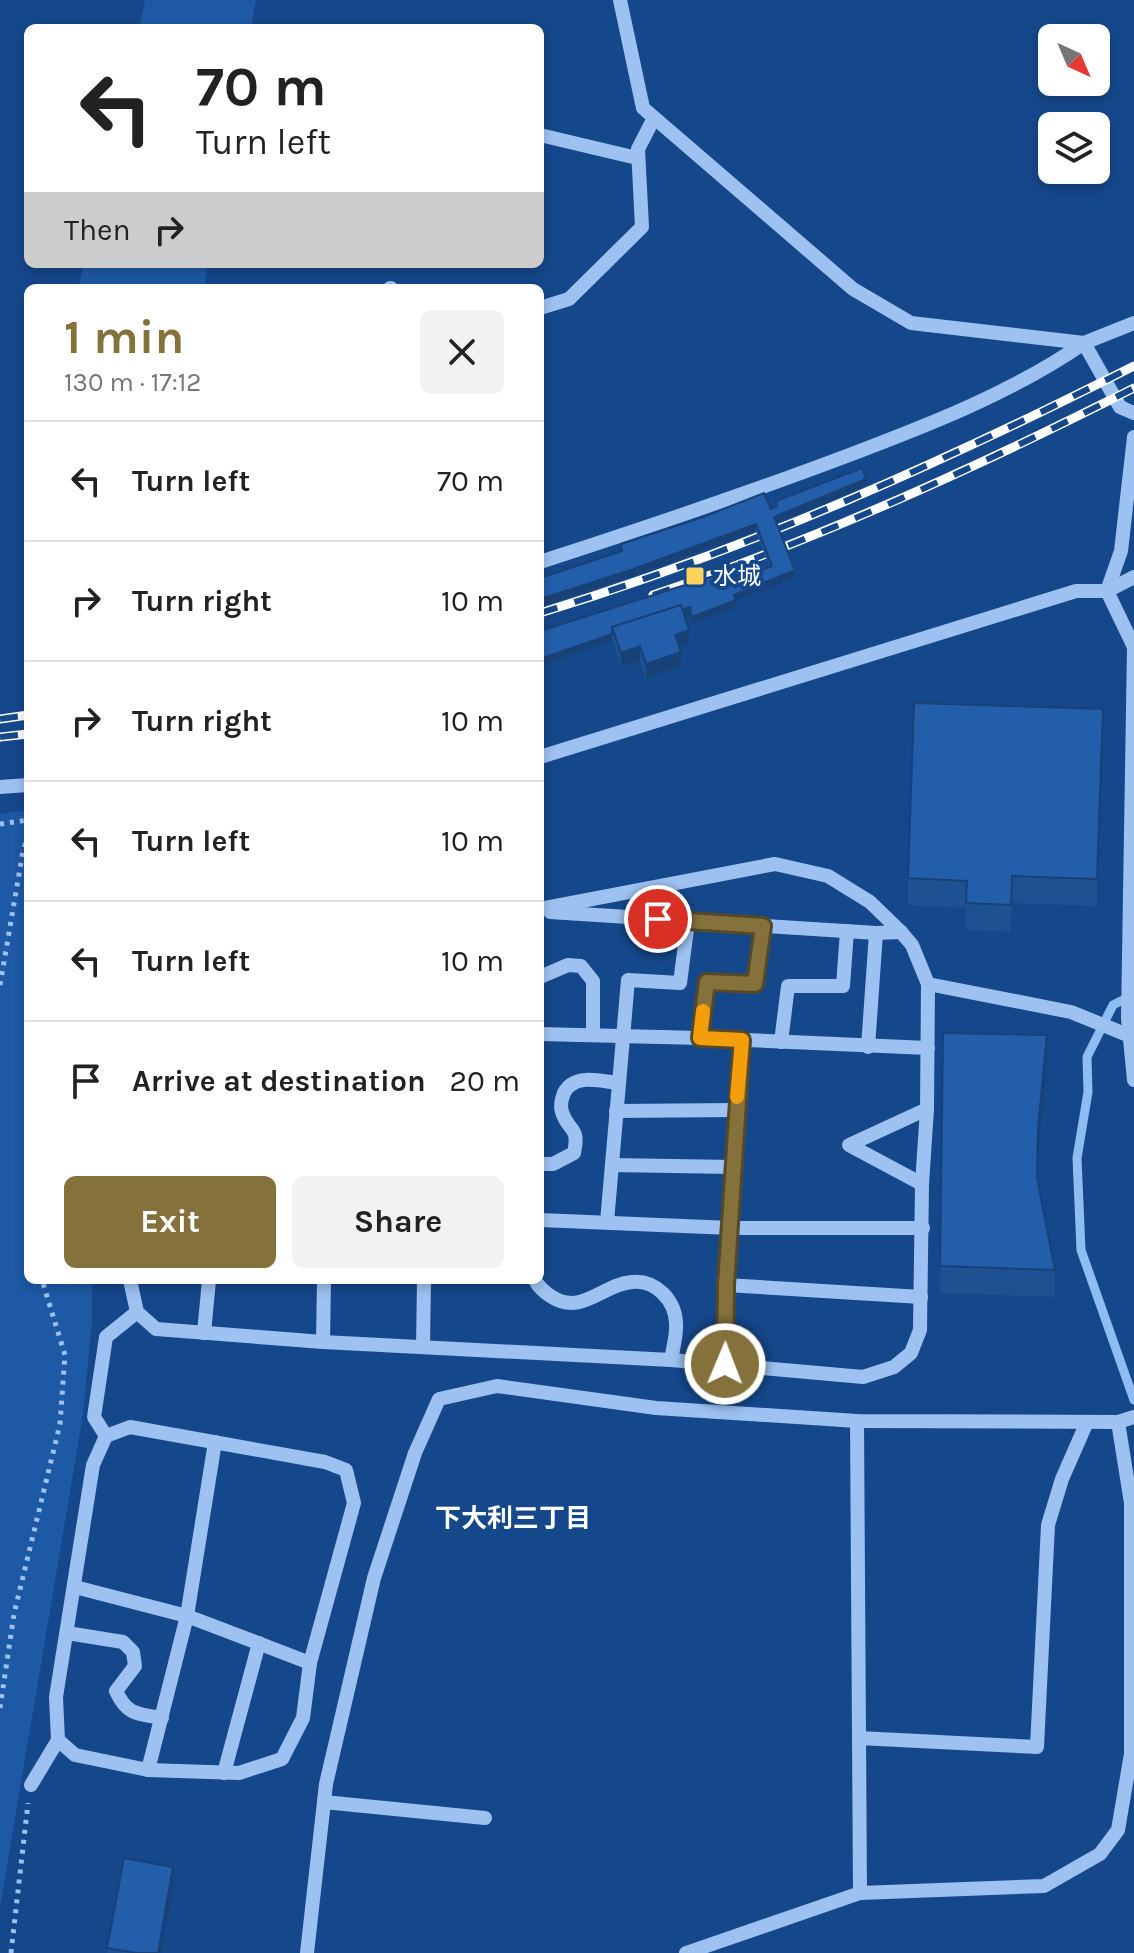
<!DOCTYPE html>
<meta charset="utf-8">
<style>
:root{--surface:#fff;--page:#f2f2f2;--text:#222;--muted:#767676;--line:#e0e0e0;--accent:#85713c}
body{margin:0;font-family:Karla,"Noto Sans JP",sans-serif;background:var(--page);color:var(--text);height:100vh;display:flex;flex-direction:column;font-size:30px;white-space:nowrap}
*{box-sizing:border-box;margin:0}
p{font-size:26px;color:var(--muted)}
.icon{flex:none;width:44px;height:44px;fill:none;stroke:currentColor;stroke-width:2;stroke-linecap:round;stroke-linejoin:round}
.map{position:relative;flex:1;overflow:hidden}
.details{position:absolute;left:24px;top:284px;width:520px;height:1000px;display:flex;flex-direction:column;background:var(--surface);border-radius:12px;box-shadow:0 4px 12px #0003}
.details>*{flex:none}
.top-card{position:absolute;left:24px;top:24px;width:520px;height:244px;border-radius:12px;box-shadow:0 4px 12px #0003;background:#fff;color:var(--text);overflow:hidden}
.needle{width:52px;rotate:136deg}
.buttons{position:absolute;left:1038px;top:24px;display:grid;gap:16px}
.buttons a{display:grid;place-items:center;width:72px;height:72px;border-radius:12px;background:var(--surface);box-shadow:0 4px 12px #0003;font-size:40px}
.pin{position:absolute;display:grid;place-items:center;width:68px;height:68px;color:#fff;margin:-34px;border:4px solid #fff;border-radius:50%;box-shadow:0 2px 8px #0007}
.me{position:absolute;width:88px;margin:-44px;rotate:1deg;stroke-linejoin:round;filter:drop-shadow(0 0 6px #0008)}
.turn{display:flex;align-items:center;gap:28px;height:168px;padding:0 40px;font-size:36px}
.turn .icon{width:104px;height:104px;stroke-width:2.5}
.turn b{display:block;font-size:56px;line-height:68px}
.then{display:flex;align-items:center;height:76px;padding:0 40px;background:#0003;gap:16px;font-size:30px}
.round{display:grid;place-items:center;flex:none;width:84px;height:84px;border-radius:12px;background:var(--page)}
.head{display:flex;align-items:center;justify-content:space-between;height:136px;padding:0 40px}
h1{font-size:48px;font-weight:700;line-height:60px;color:var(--accent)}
.action{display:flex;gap:16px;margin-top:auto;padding:16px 40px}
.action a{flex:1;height:92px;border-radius:12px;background:var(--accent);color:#fff;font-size:32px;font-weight:700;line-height:92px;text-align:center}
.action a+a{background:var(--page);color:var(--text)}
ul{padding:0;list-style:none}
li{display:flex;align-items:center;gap:24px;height:120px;padding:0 40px;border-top:2px solid var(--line)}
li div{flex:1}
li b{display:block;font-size:30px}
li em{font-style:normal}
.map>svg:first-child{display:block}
</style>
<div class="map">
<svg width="1134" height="1953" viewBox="0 0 1134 1953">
<rect width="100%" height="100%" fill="#15478b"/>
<g fill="#1d59a5">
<path d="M145 0H256L251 28H139Z"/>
<path d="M84 264H208L204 288H78Z"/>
<path d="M28 810V1280H92V1323L83 1415 0 1908V814Z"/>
</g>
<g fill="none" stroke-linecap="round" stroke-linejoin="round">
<path stroke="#8fbcf3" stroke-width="9" d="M1131 996 1113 1005 1087 1057 1088 1092 1077 1158 1081 1250 1134 1400"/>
<g stroke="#9dc1f0" stroke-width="5" stroke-dasharray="4 6" stroke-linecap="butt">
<path d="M0 824 28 820"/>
<path d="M0 985 23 851 28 836"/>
<path d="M0 1708 14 1614 60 1424 65 1355 42 1280"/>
<path d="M11 1953 28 1803"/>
</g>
<g stroke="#9dc1f0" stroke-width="14">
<path d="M620 0 643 108 853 289 911 323 1084 343 1134 323"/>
<path d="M540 135 637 158"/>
<path d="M390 288H391"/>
<path d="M540 308 569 299 642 227 638 149 654 118"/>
<path d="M1134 437 1121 551 1107 591 1134 647 1128 1018 1134 1080"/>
<path d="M540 562C642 529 743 495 844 457 926 426 1012 393 1084 343L1120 407 1134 413"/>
<path d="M540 757 1076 591H1107L1134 577"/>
<path d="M0 787 28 785"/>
<path d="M550 912 876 933 901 932"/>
<path d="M540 977 568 965 581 966 593 981V1034"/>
<path d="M928 984 1071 1012 1130 1036"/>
<path d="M540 1034 700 1038 928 1048"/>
<path d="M700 1038 707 982 755 984 763 926"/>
<path d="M781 1042 788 986H843L847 931"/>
<path d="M868 1047 876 933"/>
<path d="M616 1111 736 1110"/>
<path d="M540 1164H553L574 1153C580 1125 568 1132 562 1112 560 1106 562 1098 564 1093 574 1073 600 1081 618 1083"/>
<path d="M612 1165 733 1167"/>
<path d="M922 1184 849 1145 927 1109"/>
<path d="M540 1220 731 1228H923"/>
<path d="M607 1222 628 980 680 983 688 921"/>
<path d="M130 1280 137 1312 156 1329 323 1342 671 1360 863 1377 894 1367 911 1353 920 1330 922 1184 927 1109 928 984 912 945 901 932 870 902 828 876 775 864 540 909"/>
<path d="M535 1280C539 1288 544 1292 552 1297 582 1316 603 1284 632 1282 656 1280 675 1300 676 1323 677 1335 673 1348 671 1360"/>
<path d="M726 1285 921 1297"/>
<path d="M204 1333 209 1280"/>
<path d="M323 1342 324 1280"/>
<path d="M423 1346 424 1280"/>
<path d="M725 1364 726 1285 742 1040"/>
<path d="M106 1436 94 1417 106 1337 137 1312"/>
<path d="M75 1587 187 1616 310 1663"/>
<path d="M67 1633 123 1642 133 1652 135 1666 116 1691C127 1715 137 1714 162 1718"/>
<path d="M859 1738 1037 1747 1048 1525 1062 1479 1087 1422"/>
<path d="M148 1770 187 1616 215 1442"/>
<path d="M224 1773 259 1643"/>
<path d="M31 1785 58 1740 56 1697 93 1465 106 1436 130 1427 325 1462 346 1470 354 1503 310 1663 303 1718 282 1759 239 1773 148 1770 75 1755 58 1740"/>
<path d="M324 1802 485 1818"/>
<path d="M860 1893 1044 1886 1100 1854 1118 1830 1131 1754V1503L1118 1422"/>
<path d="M307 1953 326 1784 374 1578 415 1453 439 1399 497 1386 656 1408 857 1421 1118 1422 1134 1417"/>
<path d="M686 1953 860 1893 857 1421"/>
</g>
<defs>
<g id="rail">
<path d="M653 595C819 539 978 467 1134 388"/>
<path d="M540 613C749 549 940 464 1134 366"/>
<path d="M0 719 28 715"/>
<path d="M0 737 28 734"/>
</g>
</defs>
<use href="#rail" stroke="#fff" stroke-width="9"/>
<use href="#rail" stroke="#15478b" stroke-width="6" stroke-dasharray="18" stroke-linecap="butt"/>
</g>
<g fill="#1e5192">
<path d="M866 486 776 523 795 578 736 601V607L692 624 690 615 684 616 689 645 679 648 681 666 646 678 640 661 621 667 612 641 543 665 540 655V631L729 582 769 566 756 531 628 578 540 607V578L621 551V544L771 509 776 507V501Z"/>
<path d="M1103 736 1097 906 1012 903 1011 932 966 930V908L908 905V878Z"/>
<path d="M943 1033 1047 1062 1038 1155V1180L1055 1270V1297L940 1293Z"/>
<path d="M173 1888 161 1953H107V1948Z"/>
</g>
<g fill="#184277">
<path d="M866 479V486L774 524V517Z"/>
<path d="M756 524V531L628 578 540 607V599Z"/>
<path d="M795 570V578L736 601V607L692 624V617L734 595Z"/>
<path d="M690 607V615L616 640 614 633Z"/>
<path d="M689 630V645L675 649V635Z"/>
<path d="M612 634V641L543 665V658Z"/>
<path d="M640 646V661L621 667V653Z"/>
<path d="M681 652V666L646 678V664Z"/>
<path d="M1103 709V736L1097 906V879Z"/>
<path d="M1047 1035V1062L1038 1155V1128Z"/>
<path d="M173 1867V1888L161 1953H158Z"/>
</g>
<g fill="#235eaa" stroke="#184277" stroke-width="2">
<path d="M862 468 866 479 774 517 795 570 734 595 736 600 692 617 690 607 682 610 681 605 612 627V634L543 658 540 648V631L723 573 729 582 772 566 756 524 628 571 540 599V578L622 551 621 544 703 517 764 493 771 509 777 506 776 501Z"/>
<path d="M681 605 689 630 675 635 681 652 646 664 640 646 621 653 612 627Z"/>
<path d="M914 703 1103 709 1097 879 1012 876 1011 905 966 903 967 881 908 878Z"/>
<path d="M943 1033 1047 1035 1038 1128 1037 1178 1055 1270 940 1266Z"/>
<path d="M124 1858 173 1867 158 1953H137L107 1948Z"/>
</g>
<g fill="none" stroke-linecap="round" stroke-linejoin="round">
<defs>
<path id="route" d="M658 919 763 926 755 984 707 982 700 1038 742 1040 726 1285 725 1364"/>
</defs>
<use href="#route" stroke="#564927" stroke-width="20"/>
<use href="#route" stroke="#85713c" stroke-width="14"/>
<path stroke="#f59e0b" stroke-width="14" d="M703 1011 700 1038 742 1040 737 1097"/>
</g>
<rect fill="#ffd25c" stroke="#15478b" stroke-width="3" x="685" y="566" width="20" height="20" rx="4"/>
<g text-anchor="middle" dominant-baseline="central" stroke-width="8" stroke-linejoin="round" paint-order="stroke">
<g font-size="24" fill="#fff" stroke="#15478b" text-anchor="start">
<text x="713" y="576">水城</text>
</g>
<g font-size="26" font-weight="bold" fill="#fff" stroke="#15478b">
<text x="513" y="1518">下大利三丁目</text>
</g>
</g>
</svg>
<div class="buttons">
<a><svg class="needle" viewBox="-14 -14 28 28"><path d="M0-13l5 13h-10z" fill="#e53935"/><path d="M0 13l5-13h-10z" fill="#767676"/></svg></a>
<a><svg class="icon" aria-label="layers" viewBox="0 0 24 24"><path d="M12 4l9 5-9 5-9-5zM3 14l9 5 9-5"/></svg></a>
</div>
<div class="pin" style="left:658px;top:919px;background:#d93025"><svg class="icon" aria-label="arrive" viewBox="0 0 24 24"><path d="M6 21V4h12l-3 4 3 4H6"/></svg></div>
<svg class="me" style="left:725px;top:1364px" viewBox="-20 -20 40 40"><circle r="17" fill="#85713c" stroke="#fff" stroke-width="3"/><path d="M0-11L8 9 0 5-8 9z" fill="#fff"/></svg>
<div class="top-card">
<div class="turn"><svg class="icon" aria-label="left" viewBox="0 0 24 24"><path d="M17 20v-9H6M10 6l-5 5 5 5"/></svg><div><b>70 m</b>Turn left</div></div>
<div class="then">Then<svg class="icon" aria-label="right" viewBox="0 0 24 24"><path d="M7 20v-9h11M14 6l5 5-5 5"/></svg></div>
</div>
<section class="details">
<div class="head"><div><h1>1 min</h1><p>130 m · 17:12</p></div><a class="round"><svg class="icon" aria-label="close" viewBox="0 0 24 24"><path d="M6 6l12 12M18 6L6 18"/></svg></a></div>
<ul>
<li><svg class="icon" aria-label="left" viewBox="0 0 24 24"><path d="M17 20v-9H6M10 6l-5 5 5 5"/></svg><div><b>Turn left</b></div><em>70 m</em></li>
<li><svg class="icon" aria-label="right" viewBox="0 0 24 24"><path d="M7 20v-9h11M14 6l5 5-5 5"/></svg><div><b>Turn right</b></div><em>10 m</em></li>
<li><svg class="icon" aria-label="right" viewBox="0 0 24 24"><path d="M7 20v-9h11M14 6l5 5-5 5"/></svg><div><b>Turn right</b></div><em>10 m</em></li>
<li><svg class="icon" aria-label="left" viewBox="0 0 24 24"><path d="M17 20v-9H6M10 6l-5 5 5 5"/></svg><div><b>Turn left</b></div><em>10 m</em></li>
<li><svg class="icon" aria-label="left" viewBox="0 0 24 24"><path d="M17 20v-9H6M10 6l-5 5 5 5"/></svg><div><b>Turn left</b></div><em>10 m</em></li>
<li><svg class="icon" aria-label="arrive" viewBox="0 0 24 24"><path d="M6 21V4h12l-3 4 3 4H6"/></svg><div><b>Arrive at destination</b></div><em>20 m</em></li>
</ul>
<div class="action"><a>Exit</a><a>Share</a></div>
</section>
</div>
